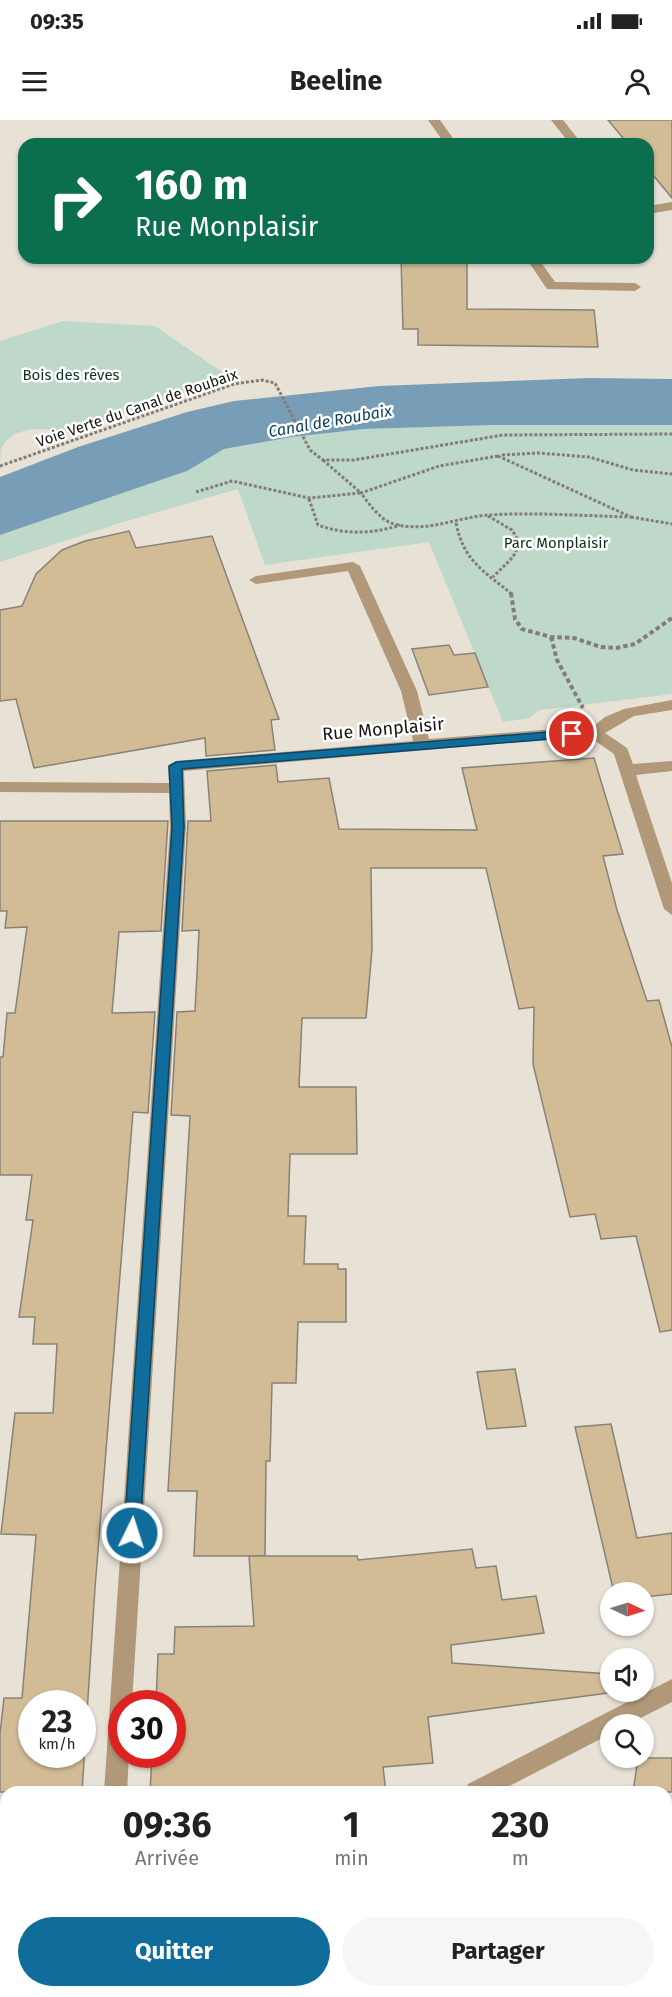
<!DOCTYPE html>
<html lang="fr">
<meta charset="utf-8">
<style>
:root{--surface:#fff;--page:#f6f6f6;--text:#222;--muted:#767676;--accent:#106c9b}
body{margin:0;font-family:"Fira Sans",sans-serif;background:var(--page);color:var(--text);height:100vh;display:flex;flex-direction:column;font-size:22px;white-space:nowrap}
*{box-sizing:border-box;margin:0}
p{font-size:20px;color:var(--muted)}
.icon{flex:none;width:33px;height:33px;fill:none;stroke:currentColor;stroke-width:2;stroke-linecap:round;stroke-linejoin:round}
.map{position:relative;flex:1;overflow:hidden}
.sheet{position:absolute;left:0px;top:1666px;width:672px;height:212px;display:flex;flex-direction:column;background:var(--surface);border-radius:18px 18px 0 0;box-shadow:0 2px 4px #0004}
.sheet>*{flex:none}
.hud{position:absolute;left:18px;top:18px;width:636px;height:126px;border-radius:18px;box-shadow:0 2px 4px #0004;background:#0b6e4f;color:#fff;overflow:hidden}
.needle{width:39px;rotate:94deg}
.tools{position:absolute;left:600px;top:1462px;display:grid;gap:12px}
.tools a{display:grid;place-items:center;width:54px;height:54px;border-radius:50%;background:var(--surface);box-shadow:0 2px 4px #0004;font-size:30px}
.speed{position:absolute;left:18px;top:1570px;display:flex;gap:12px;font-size:30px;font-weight:700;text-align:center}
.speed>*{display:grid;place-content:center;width:78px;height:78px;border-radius:50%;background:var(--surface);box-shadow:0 2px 4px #0004;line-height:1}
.speed small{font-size:15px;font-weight:400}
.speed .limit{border:9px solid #d22;background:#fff;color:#111}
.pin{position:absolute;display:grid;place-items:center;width:51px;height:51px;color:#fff;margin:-26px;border:3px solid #fff;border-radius:50%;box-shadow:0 2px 6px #0007}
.me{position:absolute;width:66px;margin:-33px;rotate:4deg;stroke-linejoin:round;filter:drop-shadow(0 0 4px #0008)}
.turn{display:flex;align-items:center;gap:21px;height:126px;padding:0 18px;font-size:27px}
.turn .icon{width:78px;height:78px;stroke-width:2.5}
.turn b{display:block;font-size:42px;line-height:51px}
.eta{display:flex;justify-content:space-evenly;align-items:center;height:102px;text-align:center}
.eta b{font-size:36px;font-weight:700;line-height:42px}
.cta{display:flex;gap:12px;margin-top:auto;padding:12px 18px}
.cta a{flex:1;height:69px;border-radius:36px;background:var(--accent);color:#fff;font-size:24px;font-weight:700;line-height:69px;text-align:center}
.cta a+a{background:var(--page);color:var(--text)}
.status{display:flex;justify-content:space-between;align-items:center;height:42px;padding:0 30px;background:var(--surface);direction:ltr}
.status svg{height:16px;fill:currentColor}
header{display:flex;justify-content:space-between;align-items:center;height:78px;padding:0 18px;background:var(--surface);font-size:27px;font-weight:700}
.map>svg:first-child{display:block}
</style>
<div class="status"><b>09:35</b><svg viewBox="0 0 49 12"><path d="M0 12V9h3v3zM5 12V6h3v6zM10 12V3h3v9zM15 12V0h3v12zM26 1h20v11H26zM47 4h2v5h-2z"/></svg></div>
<header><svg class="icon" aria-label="menu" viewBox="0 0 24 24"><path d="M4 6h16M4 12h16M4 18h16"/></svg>Beeline<svg class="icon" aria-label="person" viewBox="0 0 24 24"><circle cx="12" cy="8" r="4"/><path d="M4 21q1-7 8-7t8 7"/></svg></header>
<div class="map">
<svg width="672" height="1877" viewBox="0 0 672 1877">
<rect width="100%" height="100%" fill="#e8e1d6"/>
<g fill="#bed8c9">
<path d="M63 201 155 206 229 257 68 314C47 307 15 304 2 327 0 331 1 336 0 340V221Z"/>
<path d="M493 305H672V574L540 590 529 598 503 602 429 422 265 445 238 369 123 402 0 442V415L187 351 224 329 292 317 364 309Z"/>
</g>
<path fill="#779eb6" d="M590 258 672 259V305H493L364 309 292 317 224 329 187 351 0 415V357L78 327 187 292 234 281 379 266Z"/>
<g fill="#d1bc96" stroke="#888278" stroke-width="1.5" fill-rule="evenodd">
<path d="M608 0H672V78L648 49V24H628Z"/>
<path d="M401 138H467V189L594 190 598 227 418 225V209H403Z"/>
<path d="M129 411 136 428 212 416 279 599 271 600 275 630 206 636 205 618 34 648 16 579 0 581V490L22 486 36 454 62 430 85 421Z"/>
<path d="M449 525 454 535 475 533 488 567 429 575 412 529Z"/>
<path d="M594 638 623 734 603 736 617 790 647 881 659 880 672 927V1210L660 1212 636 1116 601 1119 595 1094 570 1097 533 944 534 887 519 889 486 748H371L372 830 366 898H302L299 967H356L357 1034H290L288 1096H306L304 1144H338V1149H346V1202H298L296 1263H272L270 1341H266L265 1436H194L197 1371H168L190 996 171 995 177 892 195 891 197 853 199 810 182 811 188 701H211L207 651 276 645 278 662 329 658 339 709 477 710 462 648Z"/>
<path d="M0 701H168L161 811 119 812 112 893 155 892 148 993 133 992 95 1468 82 1672H0V1613L4 1578H22L36 1415 1 1414 15 1293H53L57 1224H33L35 1197H19L33 1100H26L32 1055H0V937H3L7 893H15L27 807 5 808 7 791H0ZM32 1584H82V1635H32Z"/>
<path d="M515 1249 526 1306 487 1309 477 1252Z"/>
<path d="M611 1304 637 1418 672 1413V1474L644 1477V1473H614L575 1307Z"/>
<path d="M472 1429 476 1448 496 1446 502 1480 536 1476 544 1513 451 1525 452 1543 610 1554V1572H616L428 1597 433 1643 383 1647 386 1672H150L152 1635H172V1584H156L158 1534H174L175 1507 254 1506 249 1436H357L358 1440Z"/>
<path d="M638 1638H672V1672H633Z"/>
</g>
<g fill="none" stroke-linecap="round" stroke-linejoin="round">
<g stroke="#827d76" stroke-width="3" stroke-dasharray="3 2" stroke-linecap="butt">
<path d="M502 335 538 333 589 337 633 350 672 354"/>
<path d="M498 336 631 397C584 396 536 392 489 395 457 397 428 413 394 404 380 400 369 384 361 373L439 346Z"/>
<path d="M323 340 361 373"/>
<path d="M0 346 234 264 262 260 275 263 310 330 323 340H354L503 315 672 314"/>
<path d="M196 372 232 361 309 378 361 373"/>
<path d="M309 379 318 405C345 415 373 414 400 405"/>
<path d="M488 396 512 410 520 423 513 437 493 457"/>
<path d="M631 397 672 404"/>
<path d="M456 403C464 442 484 451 513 475"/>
</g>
<g stroke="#827d76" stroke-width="4" stroke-dasharray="4.5 3" stroke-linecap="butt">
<path d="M511 473 515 499 522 509 551 517 574 518 601 527 616 528 635 524 672 498"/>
<path d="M551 517 557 540 583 588"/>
</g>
<g fill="#b09879" fill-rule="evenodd">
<path d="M428 0H440L457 24H445Z"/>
<path d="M551 0H563L582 24H570Z"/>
<path d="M672 82V90L648 94V86Z"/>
<path d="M526 138H538L555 162 635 163 641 167 635 171 547 169Z"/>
<path d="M353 442 360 446 417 571 429 619 554 609H590L605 597 624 589 672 580V590L634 596 605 613 627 628 633 644 672 641V651L636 655 672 763V795L664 789 614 634 594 620 554 619 184 651 186 707 132 1584H122V1635H129L127 1672H104L170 707 169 673 0 672V662L169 663 168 646 176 641 413 621 401 571 348 451 256 464 249 460 256 456Z"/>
<path d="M672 1559V1582L627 1605H610V1614L498 1672H465L468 1664Z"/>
</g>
<g fill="#845913" fill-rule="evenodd">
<path d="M0 1752 6 1753V1777L0 1776Z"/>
<path d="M0 1803 6 1804V1828L0 1827Z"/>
<path d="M221 1872H263L265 1877H223Z"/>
<path d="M429 1872H472L474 1877H431Z"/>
</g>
</g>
<path fill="#106c9b" stroke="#0a4665" stroke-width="1.5" d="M572 610 578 614 576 617 182 649 184 707 140 1413 138 1419 132 1421 126 1419 124 1413 172 707 169 646 176 642Z"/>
<g text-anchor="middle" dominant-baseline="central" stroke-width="5" stroke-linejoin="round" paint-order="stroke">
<g font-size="15" fill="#0d3121" stroke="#fff">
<text x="71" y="255">Bois des rêves</text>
<text x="556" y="423">Parc Monplaisir</text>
</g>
<g font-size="15" fill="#171511" stroke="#fff">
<text transform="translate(137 288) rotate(-19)">Voie Verte du Canal de Roubaix</text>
</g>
<g font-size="16" font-style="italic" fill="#0d415b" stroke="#fff">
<text transform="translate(330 301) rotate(-10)">Canal de Roubaix</text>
</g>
<g font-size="18" fill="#171511" stroke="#fff">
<text transform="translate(383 609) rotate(-5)">Rue Monplaisir</text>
</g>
</g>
</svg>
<div class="tools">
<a><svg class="needle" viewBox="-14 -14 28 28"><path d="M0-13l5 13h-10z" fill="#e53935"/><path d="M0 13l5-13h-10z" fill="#767676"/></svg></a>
<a><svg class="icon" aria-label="sound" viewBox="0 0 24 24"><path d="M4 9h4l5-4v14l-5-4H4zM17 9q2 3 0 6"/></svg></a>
<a><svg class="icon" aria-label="search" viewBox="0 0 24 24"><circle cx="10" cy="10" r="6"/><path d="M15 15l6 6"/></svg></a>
</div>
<div class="speed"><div>23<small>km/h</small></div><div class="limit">30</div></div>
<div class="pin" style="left:572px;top:614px;background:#d93025"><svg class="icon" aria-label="arrive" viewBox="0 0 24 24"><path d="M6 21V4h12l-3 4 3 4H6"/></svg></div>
<svg class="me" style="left:132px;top:1413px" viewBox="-20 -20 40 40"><circle r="17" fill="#106c9b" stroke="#fff" stroke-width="3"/><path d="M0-11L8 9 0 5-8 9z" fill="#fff"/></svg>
<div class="hud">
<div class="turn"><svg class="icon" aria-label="right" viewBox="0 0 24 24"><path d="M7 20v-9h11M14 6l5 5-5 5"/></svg><div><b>160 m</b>Rue Monplaisir</div></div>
</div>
<section class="sheet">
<div class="eta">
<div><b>09:36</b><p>Arrivée</p></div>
<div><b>1</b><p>min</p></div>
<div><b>230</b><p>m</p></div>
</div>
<div class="cta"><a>Quitter</a><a>Partager</a></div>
</section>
</div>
